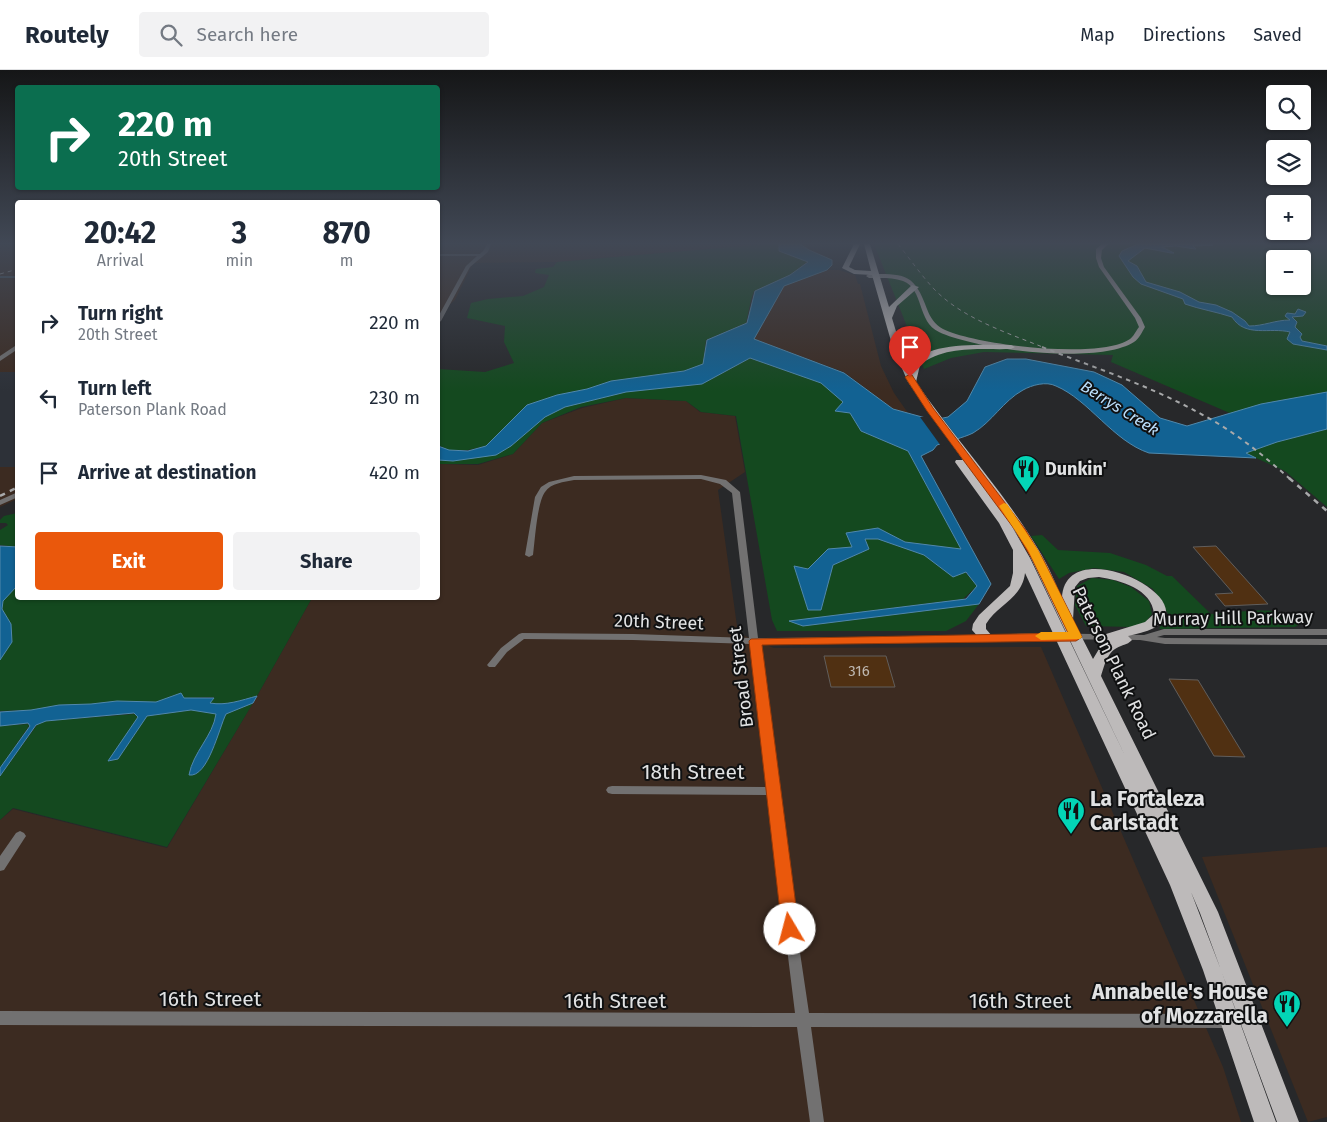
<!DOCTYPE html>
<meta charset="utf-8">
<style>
:root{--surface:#fff;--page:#f2f2f3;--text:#1f2937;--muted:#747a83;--line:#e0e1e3;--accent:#ea580c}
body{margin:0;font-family:"Fira Sans",sans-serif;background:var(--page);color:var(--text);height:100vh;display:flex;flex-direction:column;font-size:19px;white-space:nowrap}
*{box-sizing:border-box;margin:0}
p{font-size:16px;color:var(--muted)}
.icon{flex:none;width:28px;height:28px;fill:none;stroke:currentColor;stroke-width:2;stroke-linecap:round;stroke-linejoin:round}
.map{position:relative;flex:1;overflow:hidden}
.sheet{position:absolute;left:15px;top:130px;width:425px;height:400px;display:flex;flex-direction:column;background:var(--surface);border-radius:5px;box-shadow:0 1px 4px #0004}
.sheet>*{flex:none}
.hud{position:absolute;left:15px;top:15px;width:425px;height:105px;border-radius:5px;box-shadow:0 1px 4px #0004;background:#0b6e4f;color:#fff;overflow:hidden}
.tools{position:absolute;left:1266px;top:15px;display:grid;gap:10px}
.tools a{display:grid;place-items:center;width:45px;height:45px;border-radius:5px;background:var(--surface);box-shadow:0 1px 4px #0004;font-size:25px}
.pin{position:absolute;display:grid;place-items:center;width:42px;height:42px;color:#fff;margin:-51px -21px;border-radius:50% 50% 50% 0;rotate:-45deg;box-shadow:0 0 5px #0007}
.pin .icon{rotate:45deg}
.me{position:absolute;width:55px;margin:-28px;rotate:352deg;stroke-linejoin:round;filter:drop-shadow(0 0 4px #0008)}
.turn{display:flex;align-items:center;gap:18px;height:105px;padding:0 20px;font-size:22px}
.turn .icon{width:65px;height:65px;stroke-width:2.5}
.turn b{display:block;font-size:35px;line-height:42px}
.eta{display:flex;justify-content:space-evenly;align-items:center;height:85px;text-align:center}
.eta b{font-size:30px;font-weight:700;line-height:35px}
.cta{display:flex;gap:10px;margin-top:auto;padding:10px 20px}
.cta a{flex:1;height:58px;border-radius:5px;background:var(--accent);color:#fff;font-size:20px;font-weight:700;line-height:58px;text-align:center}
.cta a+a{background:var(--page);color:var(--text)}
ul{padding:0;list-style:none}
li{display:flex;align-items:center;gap:15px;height:75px;padding:0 20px}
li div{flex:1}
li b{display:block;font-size:19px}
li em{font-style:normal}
header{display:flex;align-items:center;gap:30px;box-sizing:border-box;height:70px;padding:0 25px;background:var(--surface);border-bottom:1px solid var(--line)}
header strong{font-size:24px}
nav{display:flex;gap:28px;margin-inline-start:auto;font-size:18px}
.search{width:350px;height:45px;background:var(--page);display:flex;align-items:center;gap:12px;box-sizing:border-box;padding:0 18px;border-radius:5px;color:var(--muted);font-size:19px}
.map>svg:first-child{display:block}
</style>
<header>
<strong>Routely</strong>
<div class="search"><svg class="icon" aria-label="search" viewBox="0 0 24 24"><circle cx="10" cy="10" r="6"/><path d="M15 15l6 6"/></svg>Search here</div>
<nav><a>Map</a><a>Directions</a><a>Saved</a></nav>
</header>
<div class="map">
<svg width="1327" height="1052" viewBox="0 0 1327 1052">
<rect width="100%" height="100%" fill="#27282a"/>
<rect fill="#2d3138" x="0" y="302" width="17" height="95"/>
<g fill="#3c2b21">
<rect x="0" y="174" width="17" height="128"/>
<path d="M438 174H766L557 192 473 193 455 230 438 244Z"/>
<path d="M827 200H839L855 205 858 214H860L881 296 894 323 908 343 893 339 844 302 754 269 784 216Z"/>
<path d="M626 328 686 331 700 342 735 346 745 402 718 420 738 563 774 578 1041 577 1223 997 1241 1052H0V750L13 739 167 778 257 626 312 528H438V394L478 395 513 384 542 353 582 338Z"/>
<path d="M0 397H18L17 429 0 437Z"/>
<path d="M1327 777V1047L1308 1052 1202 787Z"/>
</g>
<g fill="#14491f" fill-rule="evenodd">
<path d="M767 174H779V181L808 191 790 205 754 221 751 230 746 253 706 270 703 294 684 301 611 311 587 319 557 325 527 335 486 376 468 380H449L438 375V299L485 302 514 293 504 272 505 256 467 248 471 233 488 229 523 226 544 217 549 205 535 203 536 199 553 197 557 192Z"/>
<path d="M874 174H1327V322L1261 334 1232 344 1111 292 1113 285 984 282 951 288 924 299ZM1275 189H1302V216H1275Z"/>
<path d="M750 288 822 313 843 332 836 341 850 343 861 361 908 381 961 479 905 472 878 458 847 463 852 477 808 499 794 496 821 540 833 495 869 479 865 469H878L924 485 953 507 965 502 977 516 963 529 790 551 803 556 979 534 966 551 946 561H777L772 550 736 346 701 342 686 331 626 328 581 337 542 353 513 384 478 394H438V390L453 391 511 376 545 347 565 337 626 322 702 314Z"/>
<path d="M1327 359V437L1285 401 1245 383 1277 372Z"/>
<path d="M17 443V477L0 475V460L8 455 6 453H0V450L4 446Z"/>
<path d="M1042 465 1058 480 1110 483 1146 495 1167 506H1172L1211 544C1236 543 1286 533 1302 553L1295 557 1159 559 1168 544 1153 519 1124 502 1094 498 1069 503 1059 509 1031 466Z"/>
<path d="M1092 508 1113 510 1131 517 1149 531 1152 544 1144 554 1133 557 1086 556 1075 535 1077 516Z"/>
<path d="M17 516 18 528H312L257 626C242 630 226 636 209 633L214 627 184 628 181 623 156 632 117 631 91 634 59 635 31 640 0 641V590L12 572 11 554 2 539 3 531Z"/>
<path d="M253 633 167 777 13 738 0 750V706L37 655 46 651 134 644 138 647 109 691 118 689 147 646 192 640 216 644C213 666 193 682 189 705 208 708 219 658 226 644Z"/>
<path d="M28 654 29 656 0 698V656Z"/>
</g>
<g fill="#126293" stroke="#5088ab">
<path d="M779 174H800L809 180 832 190V195L827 200 784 216 754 269 844 303 893 339 933 350 948 347 967 331 985 297 1007 289H1026L1094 302 1122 315 1160 348 1187 356 1261 334 1327 322V359L1277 372 1246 383 1256 388 1149 383C1113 371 1089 330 1056 316 1046 311 1032 315 1023 320 1003 331 992 352 973 363 963 368 948 371 937 375L933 380 921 386 991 514 979 534 803 556 789 551 966 529 977 516 966 502 953 507 924 485 878 469H865L869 479 833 495 821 540H808L794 496 808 499 828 479 852 477 846 463 878 458 905 472 961 479 908 381 861 361 850 343 835 341 843 332 821 313 750 288 702 314 626 322 565 337 545 347 511 376 496 385 453 391 438 390V376L449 380 468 381 486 376 527 335 557 325 587 319 611 311 684 301 703 294 707 270 747 253 755 221 790 205 808 192 779 181Z"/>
<path d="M1138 174 1213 175 1193 176 1196 179H1195L1176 176 1162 177 1174 183H1171L1145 178 1128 191 1137 196 1146 212 1180 222 1199 232 1216 235 1232 242 1245 251 1249 256C1264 256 1275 250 1290 250L1285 246 1287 243 1295 244 1298 239 1306 242 1303 246 1292 247 1297 252 1295 257 1302 264 1300 267 1302 271 1327 276V280L1293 274 1287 269 1290 262C1270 257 1245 268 1232 247 1217 242 1199 239 1185 234L1183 229 1141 214 1133 207 1119 186 1122 181Z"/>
<path d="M0 476 18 477 17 516 3 531 2 539 11 554 12 572 0 590Z"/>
<path d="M181 623 184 628H214L210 633C226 636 242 630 257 626L253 633 226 644C219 658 208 708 189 705 193 682 213 666 216 644L191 640 147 646 118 689 108 691 138 647 134 643 46 651 36 655 0 706V698L30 656 28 653 0 656V642L31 640 59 635 91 634 117 631 156 632Z"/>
</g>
<path fill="#27282a" d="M941 346 959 370 941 376 920 347Z"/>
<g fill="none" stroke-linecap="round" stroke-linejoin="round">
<path stroke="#5088ab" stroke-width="1" d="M0 207H18"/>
</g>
<g fill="#503012" stroke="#615e5c">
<path d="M1216 476 1268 534 1225 536 1215 524 1233 523 1193 477Z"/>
<path d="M824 586H886L895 617H831Z"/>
<path d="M1169 609 1198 610 1245 687 1214 686Z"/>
</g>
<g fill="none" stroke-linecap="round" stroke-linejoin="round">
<g fill="#727171" fill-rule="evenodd">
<path d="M487 174H491L488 182 470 197 441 251 438 253V247L466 196 477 186H438V184H480L484 180Z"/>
<path d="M18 274V279L0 291V286Z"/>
<path d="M701 405 726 410 740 422 758 568 918 567 1038 563 1144 565 1164 559H1327V565H1164L1157 567 1165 568 1327 569V575L1165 574 1140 570 1038 569 918 573 759 574 791 822 809 943 1230 944 1235 946 1237 951 1235 956 1230 958 811 957 824 1052H810L797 957 0 955V941L795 943 768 725 612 724 608 723 606 720 608 717 612 716 767 717 750 574 633 570 524 569 507 582 495 597H489L487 595 501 578 519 564 522 563 633 564 749 568 732 423 720 414 701 409 574 410C564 412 551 413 545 422 537 433 535 470 533 485L529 487 525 485 535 427 541 417 549 412 574 406Z"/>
<path d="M18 422V427L0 435V430Z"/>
<path d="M20 761 24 763 26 766 24 769 4 800 0 801V786L16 763Z"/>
</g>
<path fill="#9d9a9a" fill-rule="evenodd" d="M1102 174H1108L1102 180 1101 188 1104 197 1141 248 1145 257C1142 262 1139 269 1134 272 1098 295 977 280 939 262 917 252 924 219 903 211 892 207 880 208 869 208L866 206 869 204C905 204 914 203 927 239 930 247 935 255 943 259 975 275 1100 290 1130 269 1133 267 1136 261 1139 257L1135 248 1099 197 1096 188V179Z"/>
<path fill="#bdbaba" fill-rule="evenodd" d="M854 174H860L849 197 855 200 871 201 864 174H870L889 237 912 215 919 217 897 236 892 248 901 278 911 299C917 270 988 275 1011 275L1015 277 1011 279C981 280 945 275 920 295L916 312C955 369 1003 420 1038 479 1048 495 1055 512 1062 528 1065 460 1208 529 1154 558 1146 562 1136 564 1128 566L1132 570C1128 574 1126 574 1121 576 1107 581 1105 594 1101 606L1218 842 1299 1052H1277L1200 843 1191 822 1221 900 1276 1052H1254L1203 900 1170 815 1025 503C1022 529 998 534 986 554V559L992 566 990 569H980L972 560 973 554 979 545 1010 516 1013 503V480L999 453 955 392 956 390H963L908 312 893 278 872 205 854 204 842 198ZM1010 453 1027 480 1127 690 1030 488ZM1099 507C1120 510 1152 519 1154 544L1145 552 1106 564 1104 567 1109 571 1099 579 1093 589 1073 550 1075 517 1080 511 1088 508Z"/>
<g stroke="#a8a9aa" stroke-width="1" stroke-dasharray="4 4" stroke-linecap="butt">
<path d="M898 174C910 189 921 205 934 219 963 249 1008 263 1045 278"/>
<path d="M0 204 18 199"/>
</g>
<path stroke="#a8a9aa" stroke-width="2" stroke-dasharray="4.5 4.5" stroke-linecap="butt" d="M1042 277C1095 298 1151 316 1201 344 1234 361 1263 385 1290 409"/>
<g stroke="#a8a9aa" stroke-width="2.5" stroke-dasharray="5.5 5.5" stroke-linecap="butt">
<path d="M1289 408 1327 441"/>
<path d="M0 426 18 417"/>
</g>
</g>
<linearGradient id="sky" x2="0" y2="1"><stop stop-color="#151617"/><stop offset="0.54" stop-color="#414855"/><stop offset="1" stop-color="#414855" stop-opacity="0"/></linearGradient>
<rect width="1327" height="321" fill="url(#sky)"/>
<path fill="#ea580c" stroke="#983908" d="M910 304 912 305 933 338 1025 459 1043 489 1082 567 1076 571 762 575 799 859 796 864 790 866 785 864 782 859 749 571 751 569 1068 563 1032 489 1015 460 927 341 905 307Z"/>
<path fill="#f59e0b" d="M1004 433 1007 434 1038 480 1082 567 1080 569 1041 570 1035 566 1041 562H1068L1028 480 999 436Z"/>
<defs>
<symbol id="restaurant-pin" viewBox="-11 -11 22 30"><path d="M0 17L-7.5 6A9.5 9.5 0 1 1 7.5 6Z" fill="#03d5b6" stroke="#101112"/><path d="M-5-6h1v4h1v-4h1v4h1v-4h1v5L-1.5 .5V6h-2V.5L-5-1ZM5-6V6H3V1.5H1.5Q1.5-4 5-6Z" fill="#111"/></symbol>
</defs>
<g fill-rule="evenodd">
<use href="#restaurant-pin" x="1010" y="383" width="32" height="43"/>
<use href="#restaurant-pin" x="1055" y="725" width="32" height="43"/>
<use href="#restaurant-pin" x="1271" y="918" width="32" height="43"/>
</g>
<g text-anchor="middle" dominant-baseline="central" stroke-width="4" stroke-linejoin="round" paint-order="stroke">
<g font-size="15" fill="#bdb6af">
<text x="859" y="601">316</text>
</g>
<g font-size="16" font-style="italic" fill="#bbdffc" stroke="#101112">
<text transform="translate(1120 338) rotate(32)">Berrys Creek</text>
</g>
<g font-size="18" font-weight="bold" fill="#e1e2e3" stroke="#101112" text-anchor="start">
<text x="1045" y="399">Dunkin'</text>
</g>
<g font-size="18" fill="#e1e2e3" stroke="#101112">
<text transform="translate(1233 548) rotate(-1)">Murray Hill Parkway</text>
<text transform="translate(659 552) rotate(2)">20th Street</text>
<text transform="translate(1114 593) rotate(64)">Paterson Plank Road</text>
<text transform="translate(741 607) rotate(-97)">Broad Street</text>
</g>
<g font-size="21" fill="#e1e2e3" stroke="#101112">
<text x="693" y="702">18th Street</text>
<text x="210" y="929">16th Street</text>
<text x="615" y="931">16th Street</text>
<text x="1020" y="931">16th Street</text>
</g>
<g font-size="21" font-weight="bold" fill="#e1e2e3" stroke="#101112" text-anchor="start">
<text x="1090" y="729">La Fortaleza<tspan x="1090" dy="24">Carlstadt</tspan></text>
<text x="1268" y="922" text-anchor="end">Annabelle's House<tspan x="1268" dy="24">of Mozzarella</tspan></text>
</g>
</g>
</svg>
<div class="tools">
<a><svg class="icon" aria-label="search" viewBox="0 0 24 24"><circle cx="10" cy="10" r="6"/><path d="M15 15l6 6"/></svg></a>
<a><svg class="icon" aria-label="layers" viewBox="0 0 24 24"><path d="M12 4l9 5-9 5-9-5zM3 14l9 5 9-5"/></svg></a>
<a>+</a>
<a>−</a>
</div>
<div class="pin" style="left:910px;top:307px;background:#d93025"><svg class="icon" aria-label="arrive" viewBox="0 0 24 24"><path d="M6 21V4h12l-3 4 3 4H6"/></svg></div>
<svg class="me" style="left:790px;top:859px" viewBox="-20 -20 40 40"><circle r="19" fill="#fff"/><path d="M0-13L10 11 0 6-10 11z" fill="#ea580c"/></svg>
<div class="hud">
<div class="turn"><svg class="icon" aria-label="right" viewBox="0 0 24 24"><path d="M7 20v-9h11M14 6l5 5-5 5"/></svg><div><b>220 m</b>20th Street</div></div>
</div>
<section class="sheet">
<div class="eta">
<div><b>20:42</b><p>Arrival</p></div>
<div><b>3</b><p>min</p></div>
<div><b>870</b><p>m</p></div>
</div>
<ul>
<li><svg class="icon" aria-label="right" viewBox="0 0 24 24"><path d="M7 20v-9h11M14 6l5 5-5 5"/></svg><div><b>Turn right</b><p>20th Street</p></div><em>220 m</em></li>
<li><svg class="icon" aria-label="left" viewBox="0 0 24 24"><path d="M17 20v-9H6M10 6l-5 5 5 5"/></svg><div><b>Turn left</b><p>Paterson Plank Road</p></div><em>230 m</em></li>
<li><svg class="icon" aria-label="arrive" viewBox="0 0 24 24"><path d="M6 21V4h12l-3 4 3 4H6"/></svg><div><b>Arrive at destination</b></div><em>420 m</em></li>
</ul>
<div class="cta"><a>Exit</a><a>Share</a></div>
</section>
</div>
